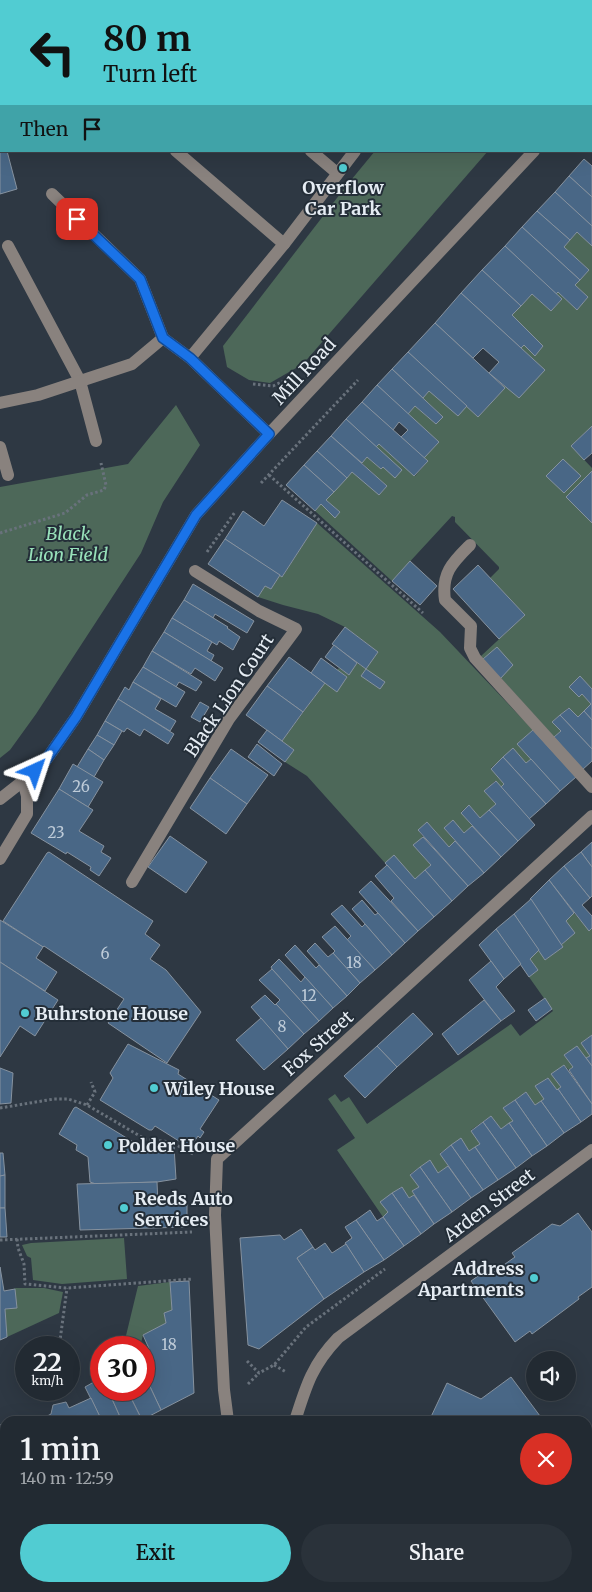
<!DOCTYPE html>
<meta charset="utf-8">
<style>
:root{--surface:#222a32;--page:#2a323a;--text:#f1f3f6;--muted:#a2a7ac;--line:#3f464d;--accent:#51ccd2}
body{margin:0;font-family:Merriweather,serif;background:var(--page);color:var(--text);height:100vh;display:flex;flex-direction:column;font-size:19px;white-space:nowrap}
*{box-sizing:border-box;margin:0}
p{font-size:16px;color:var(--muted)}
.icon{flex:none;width:28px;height:28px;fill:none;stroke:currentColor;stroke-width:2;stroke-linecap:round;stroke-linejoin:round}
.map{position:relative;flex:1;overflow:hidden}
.details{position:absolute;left:0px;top:1416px;width:592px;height:176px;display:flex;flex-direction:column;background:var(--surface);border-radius:15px 15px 0 0;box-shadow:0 5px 20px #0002,0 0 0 1px var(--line)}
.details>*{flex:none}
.hud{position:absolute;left:0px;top:0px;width:592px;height:152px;box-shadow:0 5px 20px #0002,0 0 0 1px var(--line);background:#51ccd2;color:#111;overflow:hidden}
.tools{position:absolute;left:526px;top:1351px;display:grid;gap:10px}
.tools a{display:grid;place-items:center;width:50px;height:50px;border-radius:50%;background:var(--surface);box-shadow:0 5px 20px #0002,0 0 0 1px var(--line);font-size:25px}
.speed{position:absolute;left:15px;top:1336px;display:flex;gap:10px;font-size:25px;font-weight:700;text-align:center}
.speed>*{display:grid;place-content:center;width:65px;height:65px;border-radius:50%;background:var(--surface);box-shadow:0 5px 20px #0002,0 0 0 1px var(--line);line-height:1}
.speed small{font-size:12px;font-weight:400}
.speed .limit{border:8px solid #d22;background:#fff;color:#111}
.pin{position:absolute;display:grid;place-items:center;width:42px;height:42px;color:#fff;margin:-21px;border-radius:10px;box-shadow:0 2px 8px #0006}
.me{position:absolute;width:55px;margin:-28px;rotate:42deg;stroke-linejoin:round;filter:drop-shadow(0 0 4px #0008)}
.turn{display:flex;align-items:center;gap:18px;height:105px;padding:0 20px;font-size:22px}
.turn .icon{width:65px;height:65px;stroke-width:2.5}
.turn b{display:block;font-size:35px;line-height:42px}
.then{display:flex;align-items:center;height:48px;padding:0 20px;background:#0003;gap:10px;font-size:19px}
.round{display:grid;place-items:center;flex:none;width:52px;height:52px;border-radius:26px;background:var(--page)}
.head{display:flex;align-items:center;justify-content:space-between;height:85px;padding:0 20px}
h1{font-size:30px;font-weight:600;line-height:38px}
.action{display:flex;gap:10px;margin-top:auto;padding:10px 20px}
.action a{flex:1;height:58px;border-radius:30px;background:var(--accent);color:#111;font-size:20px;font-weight:600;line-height:58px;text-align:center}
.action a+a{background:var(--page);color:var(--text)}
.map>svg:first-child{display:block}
</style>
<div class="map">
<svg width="592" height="1592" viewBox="0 0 592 1592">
<rect width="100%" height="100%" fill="#2e3843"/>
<g fill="#4d6859">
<path d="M375 151H488L303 364 270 383 249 380 227 367 223 346 347 185Z"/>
<path d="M577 232 592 246V426L571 446 592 468V689L580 677 579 697 582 694 591 704 578 717 568 708 552 722 561 731 554 737 481 656 525 615 490 578 499 569V567L455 522V517L452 516 392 581 315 511 321 504 335 517 340 512 326 500 352 472 380 494 387 486 362 463 367 457 381 469 383 467 376 447 379 444 415 476 428 461 424 458 439 442 408 414 415 406 436 424 443 417 423 398 429 391 467 406 478 417 505 388 503 386 504 384 544 370 521 348 524 345 535 355 543 346 512 315 532 294 551 311 562 299 556 294 558 292 577 310 588 297 575 285 589 270 564 247Z"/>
<path d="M176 405 200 445 163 502 141 553 36 714 10 750 0 758V487L128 464Z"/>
<path d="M317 523 440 632 533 730 517 744 531 759 526 763 513 749 491 768 504 784 501 787 495 781 484 791 496 804 480 818 469 805 461 812 472 826 464 833 453 820 444 828 455 841 449 847 427 822 418 830 423 837 414 846 431 865 415 879 394 856 385 863 307 776 285 762 294 750 282 741 325 683 337 691 347 677 337 670 339 668 349 675 357 663 366 669 378 652 345 627 318 614 283 605 258 597 265 586 271 589 280 575 283 576Z"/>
<path d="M574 913 589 930 592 928V1035L581 1043 590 1056 586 1058 577 1046 564 1055 573 1067 569 1070 564 1065 552 1074 561 1087 557 1090 547 1078 536 1086 544 1099 535 1105 526 1092 503 1108 513 1121 501 1129 491 1116 471 1130 480 1144 469 1151 461 1139 440 1153 448 1166 438 1173 429 1161 410 1174 419 1187 412 1191 414 1195 409 1198 401 1187 381 1202 388 1212 383 1217 337 1150 355 1138 328 1099 335 1094 341 1102 349 1097 367 1124 511 1024 520 1036 553 1011 529 977 538 970 530 959 539 950 545 960 563 947 561 945 575 933 566 921Z"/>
<path d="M124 1238 127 1279 62 1284 33 1280 31 1258 27 1256 22 1245 31 1243Z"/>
<path d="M170 1282 172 1310 164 1313 166 1323 143 1335 140 1347 123 1348 138 1286Z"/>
<path d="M15 1288H44L63 1292 59 1313 7 1337 5 1309 17 1307 12 1293Z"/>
</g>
<g fill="#496786" stroke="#86929f">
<path d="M0 0H109L110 1H1L0 104Z"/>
<path d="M0 125 1 151H7L17 189 0 194Z"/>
<path d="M584 159 592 166V197L569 176Z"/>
<path d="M569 176 592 197V226L555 192Z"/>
<path d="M555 192 592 226V246L577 232 570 240 537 211Z"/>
<path d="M537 211 570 240 564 247 589 270 580 280 522 227Z"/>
<path d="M522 227 580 280 575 285 588 297 577 310 558 292 556 294 505 246Z"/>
<path d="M505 246 562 299 551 311 532 294 521 306 482 270Z"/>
<path d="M482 270 521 306 512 315 543 346 535 356 524 345 521 348 461 293Z"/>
<path d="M461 293 545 370 519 398 489 373 499 362 483 348 473 358 435 323Z"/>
<path d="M435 323 505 388 478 417 408 352Z"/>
<path d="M408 352 467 406 458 416 429 391 423 398 392 369Z"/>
<path d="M392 369 443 417 436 424 415 406 408 414 377 385Z"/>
<path d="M377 385 439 442 424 458 401 437 408 430 399 422 393 430 362 402Z"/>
<path d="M362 402 428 461 414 476 379 444 376 447 346 419Z"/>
<path d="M346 419 402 470 395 478 383 467 381 469 367 457 362 463 331 436Z"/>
<path d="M592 426V453L584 460 571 446Z"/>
<path d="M331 436 387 486 379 495 352 472 347 478 317 451Z"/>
<path d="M317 451 347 478 334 492 304 465Z"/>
<path d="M563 459 581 476 564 493 546 476Z"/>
<path d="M304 465 334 492 326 500 340 512 335 518 321 504 315 511 286 485Z"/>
<path d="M592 471V523L566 497Z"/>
<path d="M282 500 317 523 282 577 225 539 243 511 264 526Z"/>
<path d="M225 539 280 575 271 589 265 586 258 597 208 564Z"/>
<path d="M410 561 437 586 420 605 392 581Z"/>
<path d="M478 565 525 615 499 639 453 589Z"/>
<path d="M193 584 254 621 247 633 215 614 213 618 184 600Z"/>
<path d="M184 600 228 627 227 628 240 637 233 650 219 641 217 645 172 618Z"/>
<path d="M172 618 212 642 207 651 214 655 211 661 164 632Z"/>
<path d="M345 627 378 652 366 669 332 644Z"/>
<path d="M164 632 223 668 215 681 195 668 191 674 152 651Z"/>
<path d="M334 645 357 663 349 675 325 657Z"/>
<path d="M497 647 513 665 500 679 483 659Z"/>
<path d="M152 651 202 682 196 691 179 682 176 687 143 667Z"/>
<path d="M289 657 325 683 303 712 267 686Z"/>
<path d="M321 658 347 677 337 692 311 673Z"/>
<path d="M143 667 185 692 176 707 133 682Z"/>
<path d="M366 669 385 682 380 689 361 676Z"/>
<path d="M580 676 592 689V720L584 711 591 704 582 694 579 697 569 687Z"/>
<path d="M133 682 161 699 155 709 176 721 170 731 118 699 125 687 129 690Z"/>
<path d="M267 686 303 712 282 741 246 715Z"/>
<path d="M118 699 174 734 168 744 144 729 140 736 127 728 124 732 105 721Z"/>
<path d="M200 702 209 707 200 722 191 717Z"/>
<path d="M569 708 578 717 584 711 592 720V749L560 715Z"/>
<path d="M560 715 592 749V761L582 770 554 737 561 731 552 722Z"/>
<path d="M105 721 122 731 114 745 97 735Z"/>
<path d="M267 730 294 750 285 762 258 742Z"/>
<path d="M533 730 576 777 560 791 517 744Z"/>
<path d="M97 735 114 745 104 760 88 749Z"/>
<path d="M257 744 282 764 274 776 248 757Z"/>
<path d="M513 748 526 763 531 759 560 791 546 804 503 757Z"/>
<path d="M88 749 104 760 94 777 77 767Z"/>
<path d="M231 749 268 775 247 804 210 778Z"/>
<path d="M503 757 546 804 529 819 501 787 504 784 491 769Z"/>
<path d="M73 764 103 782 88 807 59 789Z"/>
<path d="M210 778 247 804 226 834 190 808Z"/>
<path d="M496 781 535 825 518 841 489 810 496 804 484 791Z"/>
<path d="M59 789 93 810 79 831 104 846 101 852 111 858 99 876 90 870 91 867 67 852 66 854 31 833Z"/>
<path d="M469 805 480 818 489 810 518 841 501 857 461 813Z"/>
<path d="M453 820 464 833 472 826 501 857 484 873 444 828Z"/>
<path d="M427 822 449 847 455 841 484 873 468 886 418 830Z"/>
<path d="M170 836 207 862 186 893 148 867Z"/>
<path d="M423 837 468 886 452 901 425 870 431 865 413 845Z"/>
<path d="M592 842V867L581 852Z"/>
<path d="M49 852 153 921 145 934 160 945 150 959 166 970 201 1012 167 1063 108 1023 124 999 44 946 43 947 3 921 47 853Z"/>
<path d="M581 852 592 867V896L590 898 564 866Z"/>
<path d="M394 855 415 879 425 870 452 901 434 917 385 863Z"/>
<path d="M387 865 434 917 418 931 391 901 394 898 375 876Z"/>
<path d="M564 866 590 898 582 905 592 916V928L589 931 549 880Z"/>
<path d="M549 880 574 913 566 921 575 933 561 945 530 899Z"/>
<path d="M371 881 418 931 405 943 359 892Z"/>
<path d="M531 899 563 947 545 960 514 914Z"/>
<path d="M362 900 375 915 378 913 405 943 392 955 352 909Z"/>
<path d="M342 905 362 927 365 924 392 955 375 970 347 940 351 936 331 914Z"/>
<path d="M514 914 539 950 530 959 538 970 529 977 496 929Z"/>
<path d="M0 920 43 947 36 958 57 972 45 991 0 962Z"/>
<path d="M335 926 375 970 360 983 333 953 335 951 322 937Z"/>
<path d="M496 929 521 964 504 979 479 945Z"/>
<path d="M315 943 328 957 333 953 360 983 347 996 307 951Z"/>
<path d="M295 945 316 968 319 965 347 996 333 1008 285 955Z"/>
<path d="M279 959 301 982 305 977 333 1008 319 1021 272 969 271 967Z"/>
<path d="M491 961 504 979 496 987 515 1011 501 1021 469 980Z"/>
<path d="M0 962 58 1000 35 1036 20 1026 0 1057Z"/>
<path d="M272 969 319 1021 304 1034 276 1004 280 1000 259 980Z"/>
<path d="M265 995 275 1005 276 1004 304 1034 288 1049 251 1007Z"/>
<path d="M545 998 552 1009 536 1021 528 1010Z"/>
<path d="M484 1000 501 1021 458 1055 442 1034Z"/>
<path d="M413 1013 433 1034 397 1067 377 1046Z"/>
<path d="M261 1018 288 1049 264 1070 236 1040Z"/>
<path d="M592 1035V1066L586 1058 590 1056 581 1043Z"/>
<path d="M128 1044 179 1070 178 1074 219 1100 200 1129 204 1132 200 1138 198 1136 190 1148 155 1126 152 1130H149L100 1100 113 1078 110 1073Z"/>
<path d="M377 1046 397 1067 365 1098 344 1076Z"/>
<path d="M577 1046 592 1066V1104L569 1070 573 1067 564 1055Z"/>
<path d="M564 1065 592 1104V1114L581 1122 558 1089 561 1087 551 1074Z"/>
<path d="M0 1068 13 1073 11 1103 0 1104Z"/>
<path d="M548 1078 557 1090 558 1089 581 1122 564 1133 541 1101 544 1099 535 1086Z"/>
<path d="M526 1092 535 1105 541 1101 564 1133 547 1146 515 1100Z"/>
<path d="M515 1100 547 1146 532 1156 509 1123 513 1121 503 1108Z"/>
<path d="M76 1107 143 1148 174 1147 176 1179 157 1182 96 1184 90 1182 88 1157 76 1150 77 1145 59 1134 74 1108Z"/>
<path d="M491 1116 501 1129 509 1123 532 1156 516 1168 483 1122Z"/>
<path d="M483 1122 516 1168 498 1180 475 1147 480 1144 471 1131Z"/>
<path d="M461 1138 469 1151 475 1147 498 1180 483 1190 451 1145Z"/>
<path d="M451 1145 483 1190 471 1198 440 1154Z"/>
<path d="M0 1153H3L5 1175 0 1176Z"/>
<path d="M430 1160 438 1173 448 1166 471 1198 452 1212 420 1167Z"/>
<path d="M420 1167 452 1212 434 1224 412 1191 419 1187 410 1175Z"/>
<path d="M5 1175V1208H0V1176Z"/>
<path d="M157 1182 158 1204 187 1203V1227L80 1230 77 1184Z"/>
<path d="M402 1187 409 1198 414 1195 434 1224 421 1234 392 1193Z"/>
<path d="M392 1193 421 1234 404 1246 383 1217 388 1212 380 1202Z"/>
<path d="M0 1208H5L7 1237H0Z"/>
<path d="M370 1210 377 1221 383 1217 404 1246 384 1260 356 1220Z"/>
<path d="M578 1213 592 1232V1287L578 1297 579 1299 563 1311 532 1334 530 1331 515 1342 471 1281 488 1269 491 1274 515 1257 512 1253 552 1224 560 1226Z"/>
<path d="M356 1220 384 1260 364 1272 345 1243 352 1238 345 1227Z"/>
<path d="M301 1229 313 1247 297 1258 324 1299 259 1349 248 1345 240 1238 280 1235 284 1240Z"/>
<path d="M325 1243 332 1253 346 1244 364 1272 324 1299 297 1258 313 1247 315 1250Z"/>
<path d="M0 1267 4 1291 15 1289 17 1308 5 1309 7 1337 0 1340Z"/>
<path d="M189 1281 194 1393 161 1410 144 1374V1357L151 1353 143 1335 166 1323 164 1313 172 1310 170 1282Z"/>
<path d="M144 1374 161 1410 142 1420 127 1390H144Z"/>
<path d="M511 1377 540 1416 532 1421H429L447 1383 481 1399Z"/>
<path d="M101 1378V1390H108L122 1421H102L85 1387Z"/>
<path d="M108 1390H127L142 1420 122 1421Z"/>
<path d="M91 1398 102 1421H38L51 1414 53 1405 66 1402 69 1408Z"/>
<path d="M0 1424 5 1441V1459H0Z"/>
<path d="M0 1442H4L5 1459H0Z"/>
<path d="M5 1460V1481L0 1477V1462Z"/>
<path d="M592 1535V1592H563L562 1588H588V1539Z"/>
<path d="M5 1566V1588H45L46 1591 43 1592H0V1568Z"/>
<path d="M45 1588H88L77 1592H46Z"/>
<path d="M146 1588H328L329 1592H147Z"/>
</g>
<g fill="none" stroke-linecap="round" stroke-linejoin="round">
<g stroke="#69727c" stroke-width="3" stroke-dasharray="2.5 2.5" stroke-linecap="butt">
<path d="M253 384 273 386 284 381"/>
<path d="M269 475 423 613"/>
<path d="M261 483 358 380"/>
<path d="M0 533 65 513 87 495 104 490 106 485 101 463"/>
<path d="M207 552 235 512"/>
<path d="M87 1105 95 1092 91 1082"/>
<path d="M0 1108 54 1099H68L87 1105 145 1139 171 1142 193 1154"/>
<path d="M17 1239 18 1248 24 1264 25 1284 67 1288 193 1279"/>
<path d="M0 1240 192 1232"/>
<path d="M59 1348 67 1288"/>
<path d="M247 1361 259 1373 274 1365 306 1327 385 1269"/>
<path d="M274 1365 286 1372"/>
<path d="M248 1384 259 1373"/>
<path d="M59 1390 63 1396"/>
</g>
<g stroke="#89827e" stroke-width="12">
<path d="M283 0 285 1"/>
<path d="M426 0 428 1"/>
<path d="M477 1 478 0"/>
<path d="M591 90 592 89"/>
<path d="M176 151 284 244"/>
<path d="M311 151 337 173"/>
<path d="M52 194 140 279 163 338"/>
<path d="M8 246 80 381 96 441"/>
<path d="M0 403 38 395 132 364 163 338 190 358"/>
<path d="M269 434 190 358 284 244 355 151"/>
<path d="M0 447 8 475"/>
<path d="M470 545C453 562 441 573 445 600L471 626 470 648 475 658 592 787"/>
<path d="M0 799 23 781 46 760 76 717 196 515 269 434 534 151"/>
<path d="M0 859 27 814V796L23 781"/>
<path d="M132 882 229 719 296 629 259 611 195 571"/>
<path d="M228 1421 224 1390 215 1215 217 1159 592 816"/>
<path d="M295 1421C306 1386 312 1365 338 1338L592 1150"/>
<path d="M129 1588 130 1592"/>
</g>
<g stroke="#dccdc4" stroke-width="12">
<path d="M242 1421H270"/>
<path d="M0 1527H5"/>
<path d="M376 1588V1592"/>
</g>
</g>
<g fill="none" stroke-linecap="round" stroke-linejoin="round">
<defs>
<path id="route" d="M35 771 46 760 76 717 196 515 269 434 190 358 163 338 140 279 77 219"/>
</defs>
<use href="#route" stroke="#114b97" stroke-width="12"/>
<use href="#route" stroke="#1a73e8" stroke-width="9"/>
</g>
<g fill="#51ccd2" stroke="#242e38" stroke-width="2">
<circle cx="343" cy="168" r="5"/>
<circle cx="25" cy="1013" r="5"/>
<circle cx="154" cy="1088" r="5"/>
<circle cx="108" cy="1145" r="5"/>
<circle cx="124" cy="1208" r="5"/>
<circle cx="534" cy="1278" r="5"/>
</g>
<g text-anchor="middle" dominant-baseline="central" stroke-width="4" stroke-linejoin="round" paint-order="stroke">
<g font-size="15" fill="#becbd8">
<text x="81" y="786">26</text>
<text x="56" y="832">23</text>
<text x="105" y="953">6</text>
<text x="354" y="962">18</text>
<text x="309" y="995">12</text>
<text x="282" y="1026">8</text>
<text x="169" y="1344">18</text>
</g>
<g font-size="18" font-weight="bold" fill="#e5ecf3" stroke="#242e38" text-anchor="start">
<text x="343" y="187" text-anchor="middle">Overflow<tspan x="343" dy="21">Car Park</tspan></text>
<text x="35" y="1013">Buhrstone House</text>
<text x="164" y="1088">Wiley House</text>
<text x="118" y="1145">Polder House</text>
<text x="134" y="1198">Reeds Auto<tspan x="134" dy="21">Services</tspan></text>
<text x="524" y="1268" text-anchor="end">Address<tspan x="524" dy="21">Apartments</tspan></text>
</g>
<g font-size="18" fill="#e5ecf3" stroke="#242e38">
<text transform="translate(304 371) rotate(-47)">Mill Road</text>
<text transform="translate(229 695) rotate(-56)">Black Lion Court</text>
<text transform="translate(318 1043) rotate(-42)">Fox Street</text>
<text transform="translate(489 1205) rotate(-37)">Arden Street</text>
</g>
<g font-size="18" font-style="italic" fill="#98e1ba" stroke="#242e38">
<text x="68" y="533">Black<tspan x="68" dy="21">Lion Field</tspan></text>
</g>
</g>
</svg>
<div class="tools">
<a><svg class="icon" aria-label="sound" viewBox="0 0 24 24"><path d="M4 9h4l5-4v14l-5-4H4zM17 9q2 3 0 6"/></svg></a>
</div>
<div class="speed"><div>22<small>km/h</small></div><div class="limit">30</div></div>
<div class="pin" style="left:77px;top:219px;background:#d93025"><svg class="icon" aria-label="arrive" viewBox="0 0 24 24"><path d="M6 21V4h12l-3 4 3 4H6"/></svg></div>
<svg class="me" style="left:35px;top:771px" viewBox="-20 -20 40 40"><path d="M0-17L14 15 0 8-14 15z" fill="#1a73e8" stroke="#fff" stroke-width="4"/></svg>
<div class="hud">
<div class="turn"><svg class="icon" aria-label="left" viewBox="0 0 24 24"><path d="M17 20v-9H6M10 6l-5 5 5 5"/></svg><div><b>80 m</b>Turn left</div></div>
<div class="then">Then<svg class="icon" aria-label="arrive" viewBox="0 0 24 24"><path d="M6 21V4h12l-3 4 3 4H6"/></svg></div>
</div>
<section class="details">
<div class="head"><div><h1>1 min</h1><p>140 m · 12:59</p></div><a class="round" style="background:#d93025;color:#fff"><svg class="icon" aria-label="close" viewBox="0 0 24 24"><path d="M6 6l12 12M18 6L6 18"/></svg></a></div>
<div class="action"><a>Exit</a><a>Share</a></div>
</section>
</div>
